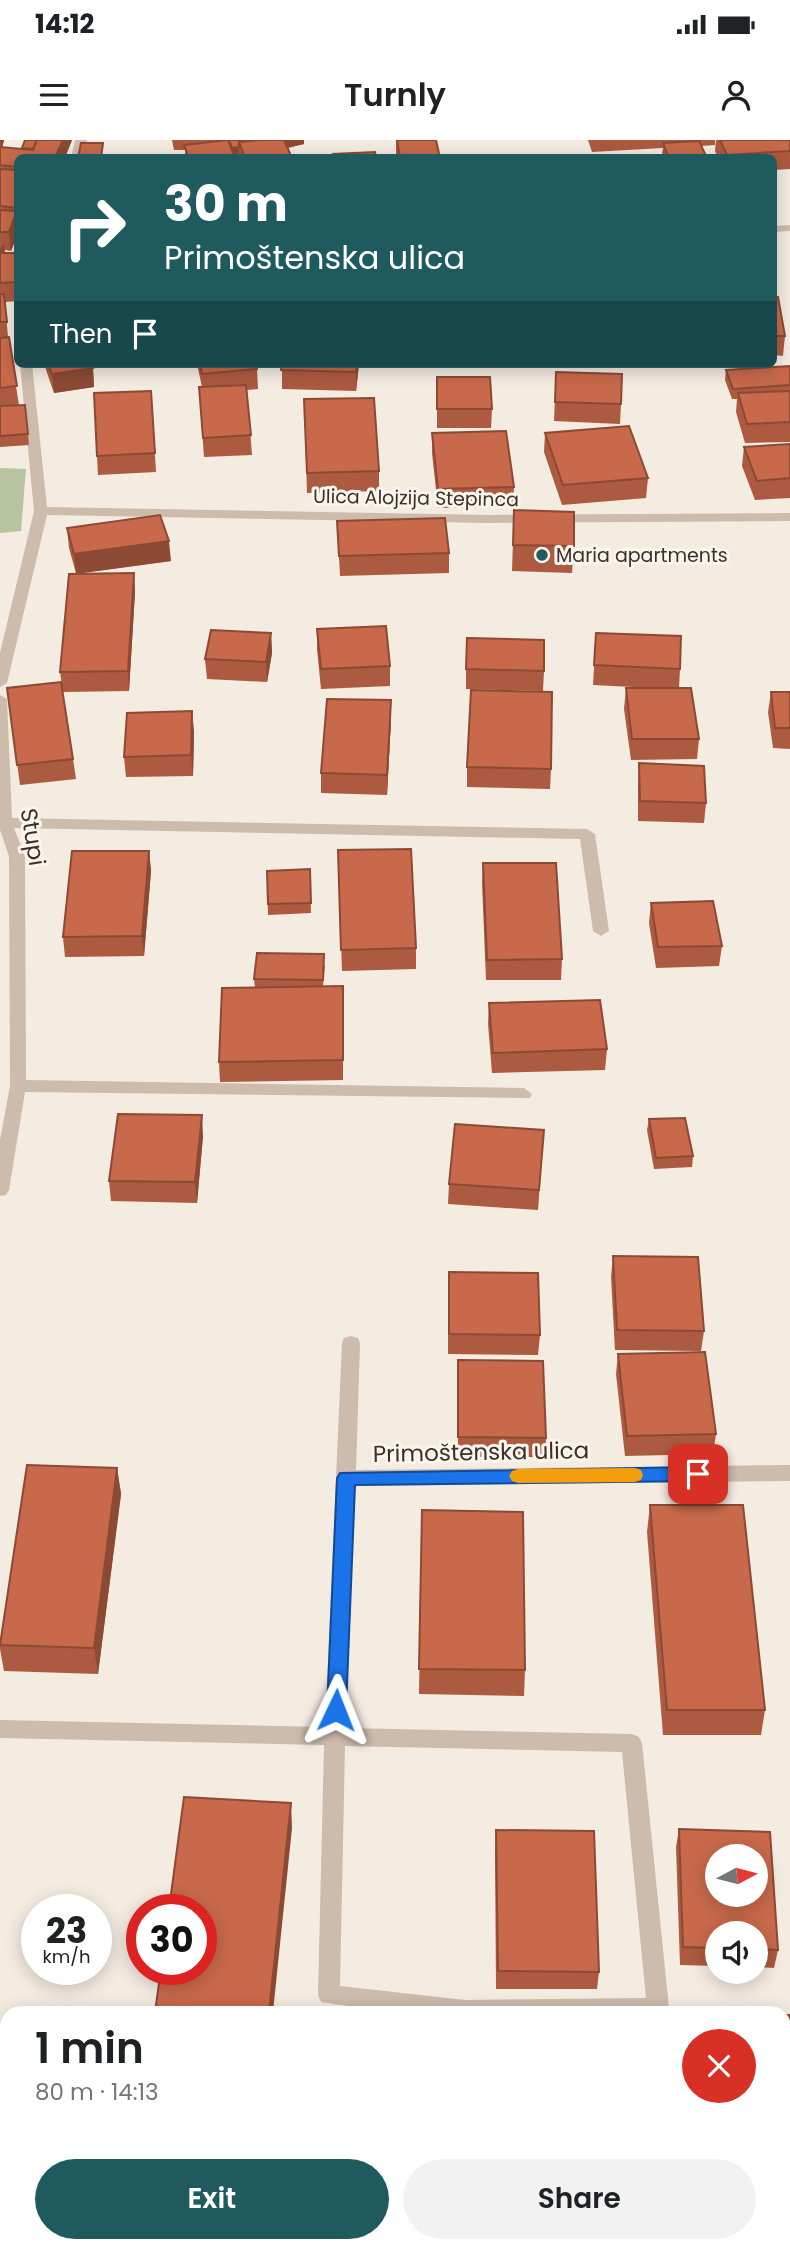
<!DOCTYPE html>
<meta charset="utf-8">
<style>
:root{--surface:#fff;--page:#f2f2f2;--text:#202124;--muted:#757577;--accent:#1f5a5e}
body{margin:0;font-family:Poppins,sans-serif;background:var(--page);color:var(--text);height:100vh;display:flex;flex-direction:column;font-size:26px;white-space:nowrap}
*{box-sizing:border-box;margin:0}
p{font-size:23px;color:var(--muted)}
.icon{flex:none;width:38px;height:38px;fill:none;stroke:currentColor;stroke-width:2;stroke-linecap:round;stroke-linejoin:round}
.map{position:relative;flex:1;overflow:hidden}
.sheet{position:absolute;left:0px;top:1866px;width:791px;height:247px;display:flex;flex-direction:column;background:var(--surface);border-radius:21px 21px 0 0;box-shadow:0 4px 18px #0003}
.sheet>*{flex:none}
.banner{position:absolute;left:14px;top:14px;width:763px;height:214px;border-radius:10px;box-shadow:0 4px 18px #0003;background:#1f5a5e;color:#fff;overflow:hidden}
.needle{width:46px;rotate:83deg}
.fabs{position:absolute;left:705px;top:1704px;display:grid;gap:14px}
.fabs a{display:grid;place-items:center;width:63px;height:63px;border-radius:50%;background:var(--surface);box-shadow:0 4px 18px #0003;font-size:35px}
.speed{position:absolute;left:21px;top:1754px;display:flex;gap:14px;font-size:35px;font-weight:700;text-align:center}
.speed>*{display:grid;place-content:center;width:91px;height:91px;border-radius:50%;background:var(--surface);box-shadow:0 4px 18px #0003;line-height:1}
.speed small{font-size:18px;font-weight:400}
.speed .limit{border:10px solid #d22;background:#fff;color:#111}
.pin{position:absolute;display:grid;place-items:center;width:60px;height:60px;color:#fff;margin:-30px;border-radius:14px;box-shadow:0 4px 10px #0006}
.me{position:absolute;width:77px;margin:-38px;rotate:2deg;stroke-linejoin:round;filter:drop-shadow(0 0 5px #0008)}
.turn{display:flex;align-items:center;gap:24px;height:147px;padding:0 35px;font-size:32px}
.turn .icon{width:91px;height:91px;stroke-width:2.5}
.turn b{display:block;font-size:49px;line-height:60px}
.then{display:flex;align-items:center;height:66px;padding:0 35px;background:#0003;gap:14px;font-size:26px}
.round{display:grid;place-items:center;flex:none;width:74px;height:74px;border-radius:37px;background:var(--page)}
.head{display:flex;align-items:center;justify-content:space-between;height:119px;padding:0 35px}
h1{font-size:42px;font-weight:600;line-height:52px}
.action{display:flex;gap:14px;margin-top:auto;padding:14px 35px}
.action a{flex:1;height:80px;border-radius:42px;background:var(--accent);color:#fff;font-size:28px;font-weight:600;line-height:80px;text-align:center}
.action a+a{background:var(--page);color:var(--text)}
.status{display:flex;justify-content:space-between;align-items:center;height:49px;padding:0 35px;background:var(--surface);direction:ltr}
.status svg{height:19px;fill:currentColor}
header{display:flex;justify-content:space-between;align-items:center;height:91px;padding:0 35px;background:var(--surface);font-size:32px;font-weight:600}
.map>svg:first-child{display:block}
</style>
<div class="status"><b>14:12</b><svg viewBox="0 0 49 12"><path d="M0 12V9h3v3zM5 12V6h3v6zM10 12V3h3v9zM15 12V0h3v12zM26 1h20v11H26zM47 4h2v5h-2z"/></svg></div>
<header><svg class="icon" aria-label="menu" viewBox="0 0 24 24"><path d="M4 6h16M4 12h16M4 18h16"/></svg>Turnly<svg class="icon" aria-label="person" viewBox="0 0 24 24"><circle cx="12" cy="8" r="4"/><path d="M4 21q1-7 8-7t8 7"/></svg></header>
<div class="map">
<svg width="790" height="2111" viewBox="0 0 790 2111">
<rect width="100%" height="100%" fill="#f4ebe1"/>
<path fill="#b8c4a0" d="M0 328 26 329 21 391 0 393Z"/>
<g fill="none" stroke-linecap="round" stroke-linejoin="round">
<g fill="#cdbbac" fill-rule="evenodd">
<path d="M75 0H87L82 18H71Z"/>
<path d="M790 85V91L774 92V86Z"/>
<path d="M20 224H32L47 367 488 375 790 373V381L488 383 47 375 7 543 0 547V513L34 371Z"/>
<path d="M0 555 7 559 12 678 587 689 595 694 609 791 601 796 593 791 580 699 14 688 25 716 26 940 524 948 532 954 530 958 25 952 9 1050 6 1055 0 1056V1000L10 946 9 716 0 690Z"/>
<path d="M351 1196 358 1198 360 1203 356 1330 790 1325V1341L355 1346 346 1588 632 1594 639 1597 642 1603 669 1868 667 1872H388L321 1862 318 1855 324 1605 0 1598V1580L325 1587 342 1203 344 1198ZM345 1606 622 1612 646 1858 465 1860 340 1846Z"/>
</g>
</g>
<g fill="#ac5a40">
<path d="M0 0H4L2 7 22 9 25 0H72L65 18H18V93L11 111 4 110 5 113H18V161L5 162 8 197 19 265H25L29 305 0 307Z"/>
<path d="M172 0H251L304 4 288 8 292 18H239V16L235 18H185V10H174Z"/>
<path d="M396 0 440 18H396Z"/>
<path d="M588 0H715V5L701 6 707 18H664L662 13 663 8 592 12Z"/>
<path d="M716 0H790V29L774 30V18H718L715 11Z"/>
<path d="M774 157 785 196 783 216 774 215Z"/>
<path d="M44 224H91L93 228 94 247 54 253Z"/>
<path d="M197 224H256L257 229 258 249 247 250 252 315 204 317 199 247H202Z"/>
<path d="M282 224H359L356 251 282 249Z"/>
<path d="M790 226V302L745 303 736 272 737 259H732L725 240 726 230Z"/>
<path d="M556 232 621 264 620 284 554 281Z"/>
<path d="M437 237 492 269 491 288H437Z"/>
<path d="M151 251 156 332 98 335 97 316Z"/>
<path d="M304 259 379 331V351L307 353Z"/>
<path d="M432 293 514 347 513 367 438 368 432 313Z"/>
<path d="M545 293 648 338 646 358 562 365 544 312Z"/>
<path d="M790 304V358L755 360 742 326 744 307Z"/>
<path d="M514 370 574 406 572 433 512 431Z"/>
<path d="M337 381 449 413V433L340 436Z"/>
<path d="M67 388 171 421 80 433H134L135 452 129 551 63 552 60 532 76 433 69 408Z"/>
<path d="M317 489 390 526V546L321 549 317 509Z"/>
<path d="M271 493 272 513 267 542 207 539 205 519Z"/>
<path d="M596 493 680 529 679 548 699 599 697 619 631 620 624 569 626 548H653L593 545Z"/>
<path d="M466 529 544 531 543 551 466 549Z"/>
<path d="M7 548 73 619 76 639 20 645Z"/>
<path d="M771 552H790V609L773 608 768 572Z"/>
<path d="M391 560V580L387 655 321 653V633Z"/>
<path d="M194 591 193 636 126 637 124 617Z"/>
<path d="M639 623 706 663 704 683 638 681V644Z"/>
<path d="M467 627 551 629 550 649 467 647Z"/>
<path d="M338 710 416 808V829L342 831Z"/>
<path d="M149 711 151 731 144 816 65 817 63 797Z"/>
<path d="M483 723 562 819 561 840H486L482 743Z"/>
<path d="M310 729 311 773 268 775 267 731Z"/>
<path d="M651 763 722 806 719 826 656 828 649 783Z"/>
<path d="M325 825 323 846H343V940L220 942 219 922 255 847 254 839Z"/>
<path d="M489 863 607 909 605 930 492 933 488 884Z"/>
<path d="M649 979 693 1016 692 1027 654 1029 647 990Z"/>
<path d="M544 990 538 1070 448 1064 449 1044Z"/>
<path d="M203 996 197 1063 111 1061 109 1041Z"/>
<path d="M613 1116 704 1191 701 1211 615 1210 611 1137Z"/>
<path d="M448 1153 540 1195 538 1215 448 1214Z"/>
<path d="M618 1214 716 1294 713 1314 625 1316 616 1234Z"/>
<path d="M458 1220 546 1298 545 1317H458Z"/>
<path d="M117 1328 121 1354 98 1534 4 1531 0 1509V1500Z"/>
<path d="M650 1365 765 1570 761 1595H663L647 1392Z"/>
<path d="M422 1370 525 1530 524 1556 419 1554Z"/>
<path d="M679 1689 778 1810 774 1828 756 1827V1794H718V1826L680 1825 676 1707Z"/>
<path d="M496 1690 599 1832 597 1849H496L495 1709Z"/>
<path d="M784 1875H790V2002L784 2003Z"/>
</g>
<g fill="#8c4a34">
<path d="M0 0H4L1 13Z"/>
<path d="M63 0H72L65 17 58 18 57 13Z"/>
<path d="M277 0H304V4L270 11Z"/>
<path d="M239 7V16L233 18 229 8Z"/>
<path d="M17 71 18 93 11 111 9 92Z"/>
<path d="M4 103 5 113 0 121V109Z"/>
<path d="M357 224H359L356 251V232Z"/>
<path d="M93 228 94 247 54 253 52 234Z"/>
<path d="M169 401 171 421 76 434 74 414Z"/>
<path d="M134 433 135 452 129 551 128 531Z"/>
<path d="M271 493 272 513 267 542 266 522Z"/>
<path d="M391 560V580L387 655V635Z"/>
<path d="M192 571 194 591 193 636 191 615Z"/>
<path d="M149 711 151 731 144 816 142 796Z"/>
<path d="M202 975 203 996 197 1063 195 1042Z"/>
<path d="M117 1328 121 1354 98 1534 94 1508Z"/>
<path d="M291 1663 292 1688 273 1872H269Z"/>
</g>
<g fill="#c8694b" stroke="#8c4a34" stroke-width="2" fill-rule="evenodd">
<path d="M25 0H37L33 9 22 8Z"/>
<path d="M37 0H63L57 13 65 14 62 18H18V27L0 25V7L33 10Z"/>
<path d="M228 0 235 18H189L184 5Z"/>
<path d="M229 0H251L252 1 239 2V7L232 8Z"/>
<path d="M260 0H284L292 18H245L239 2Z"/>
<path d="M397 0H436L440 18H400Z"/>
<path d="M720 0H790V11L727 15Z"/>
<path d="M699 1 707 18H669L663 3Z"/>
<path d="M81 3H103L101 18H78Z"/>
<path d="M375 12 376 18H334L333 14Z"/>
<path d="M0 29 18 30V68L0 66Z"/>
<path d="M0 70 17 71 9 92H0Z"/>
<path d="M0 113H18V142L0 143Z"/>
<path d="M0 154H4L7 182H0Z"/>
<path d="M774 157H778L785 196H774Z"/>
<path d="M9 197 17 246 0 248V198Z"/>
<path d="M48 224H91L93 228 52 234Z"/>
<path d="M200 224H256L257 229 202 234Z"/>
<path d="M282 224H357L356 232 281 230Z"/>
<path d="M790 226V245L733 249 726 230Z"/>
<path d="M556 232 622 234 621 264 555 262Z"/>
<path d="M437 237H490L492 269H437Z"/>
<path d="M246 245 251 295 203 298 199 247Z"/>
<path d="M151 251 155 313 97 316 94 253Z"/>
<path d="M790 251V282L747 284 738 253Z"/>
<path d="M374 258 379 331 307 333 304 259Z"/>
<path d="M25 265 28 294 0 296V266Z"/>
<path d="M629 286 648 338 563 345 545 293Z"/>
<path d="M506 291 514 347 438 349 432 293Z"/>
<path d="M790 304V338L757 341 744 307Z"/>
<path d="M514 370 574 372V406L513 405Z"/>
<path d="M160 375 169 401 74 414 67 388Z"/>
<path d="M445 378 449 413 339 416 337 381Z"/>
<path d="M134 433 128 531 60 532 69 434Z"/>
<path d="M386 486 390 526 321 529 317 489Z"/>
<path d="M211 490 271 493 266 522 205 519Z"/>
<path d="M596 493 681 496 680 529 594 525Z"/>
<path d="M467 498 544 500V531L466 529Z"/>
<path d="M61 542 73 619 17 625 7 548Z"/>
<path d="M626 548H691L699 599H632Z"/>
<path d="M471 550 552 552 551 629 467 627Z"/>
<path d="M771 552H790V588H775Z"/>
<path d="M327 559 391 560 387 635 321 633Z"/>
<path d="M192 571 191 615 124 617 127 573Z"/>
<path d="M639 623 704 626 706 663 640 661Z"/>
<path d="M411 709 416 808 341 810 338 710Z"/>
<path d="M72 711H149L142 796 63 797Z"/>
<path d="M483 723H556L562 819 487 820Z"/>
<path d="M310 729 311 763 268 764 267 731Z"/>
<path d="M713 761 722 806 658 807 651 763Z"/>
<path d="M257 813 324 814 323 840 254 839Z"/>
<path d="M343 846V920L219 922 222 848Z"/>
<path d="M600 860 607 909 493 913 489 863Z"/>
<path d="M118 974 202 975 195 1042 109 1041Z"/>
<path d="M685 978 693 1016 656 1018 649 979Z"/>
<path d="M455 984 544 990 539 1050 449 1044Z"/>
<path d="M613 1116 698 1117 704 1191 617 1190Z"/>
<path d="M449 1132 538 1133 540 1195 449 1194Z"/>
<path d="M705 1212 716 1294 627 1296 618 1214Z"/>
<path d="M458 1220 543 1221 546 1298 458 1297Z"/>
<path d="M27 1325 117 1328 94 1508 0 1505Z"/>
<path d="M650 1365H743L765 1570H667Z"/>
<path d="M422 1370 523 1372 525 1530 419 1529Z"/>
<path d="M184 1657 291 1663 269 1872H155L161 1829H201V1769H169Z"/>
<path d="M679 1689 770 1692 778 1810 756 1809V1794H718V1808L683 1807ZM718 1717H756V1755H718Z"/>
<path d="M496 1690 594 1691 599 1832 498 1831Z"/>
<rect x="784" y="1875" width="6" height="111"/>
</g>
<path fill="#1a73e8" stroke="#114b97" stroke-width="2" d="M698 1327 704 1329 707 1334 704 1339 698 1341 355 1345 346 1570 343 1576 336 1579 330 1576 327 1570 337 1338 340 1333Z"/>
<path fill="#f59e0b" d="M635 1328 641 1330 643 1335 641 1340 635 1342 518 1343 512 1341 509 1336 512 1331 518 1329Z"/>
<circle fill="#1f5a5e" stroke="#fbf5ee" stroke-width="2.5" cx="542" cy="415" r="7"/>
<g text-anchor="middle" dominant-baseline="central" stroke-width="6" stroke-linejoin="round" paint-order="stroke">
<g font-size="19" fill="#3b302b" stroke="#fbf5ee">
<text transform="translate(416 358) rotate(1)">Ulica Alojzija Stepinca</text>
</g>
<g font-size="19" fill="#3b302b" stroke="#fbf5ee" text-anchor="start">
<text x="556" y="415">Maria apartments</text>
</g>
<g font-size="23" fill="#3b302b" stroke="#fbf5ee">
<text transform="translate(33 697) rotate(81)">Stupi</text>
<text transform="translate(481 1312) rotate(-1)">Primoštenska ulica</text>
</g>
</g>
</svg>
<div class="fabs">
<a><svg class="needle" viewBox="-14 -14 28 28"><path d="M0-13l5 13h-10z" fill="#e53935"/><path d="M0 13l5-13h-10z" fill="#757577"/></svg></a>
<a><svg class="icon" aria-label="sound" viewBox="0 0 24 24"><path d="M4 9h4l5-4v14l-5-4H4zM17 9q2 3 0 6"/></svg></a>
</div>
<div class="speed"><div>23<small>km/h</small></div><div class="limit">30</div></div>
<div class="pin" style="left:698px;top:1334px;background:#d93025"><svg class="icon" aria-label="arrive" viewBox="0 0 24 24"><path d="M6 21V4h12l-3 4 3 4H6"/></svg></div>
<svg class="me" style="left:336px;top:1570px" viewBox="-20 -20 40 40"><path d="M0-17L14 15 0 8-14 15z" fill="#1a73e8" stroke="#fff" stroke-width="4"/></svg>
<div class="banner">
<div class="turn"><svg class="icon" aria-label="right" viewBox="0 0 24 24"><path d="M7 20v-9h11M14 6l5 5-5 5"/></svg><div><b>30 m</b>Primoštenska ulica</div></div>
<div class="then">Then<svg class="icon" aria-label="arrive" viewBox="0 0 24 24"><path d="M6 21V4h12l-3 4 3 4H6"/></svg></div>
</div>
<section class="sheet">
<div class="head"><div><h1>1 min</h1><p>80 m · 14:13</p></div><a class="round" style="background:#d93025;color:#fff"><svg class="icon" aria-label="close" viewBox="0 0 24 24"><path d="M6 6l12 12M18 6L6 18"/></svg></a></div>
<div class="action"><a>Exit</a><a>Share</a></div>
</section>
</div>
